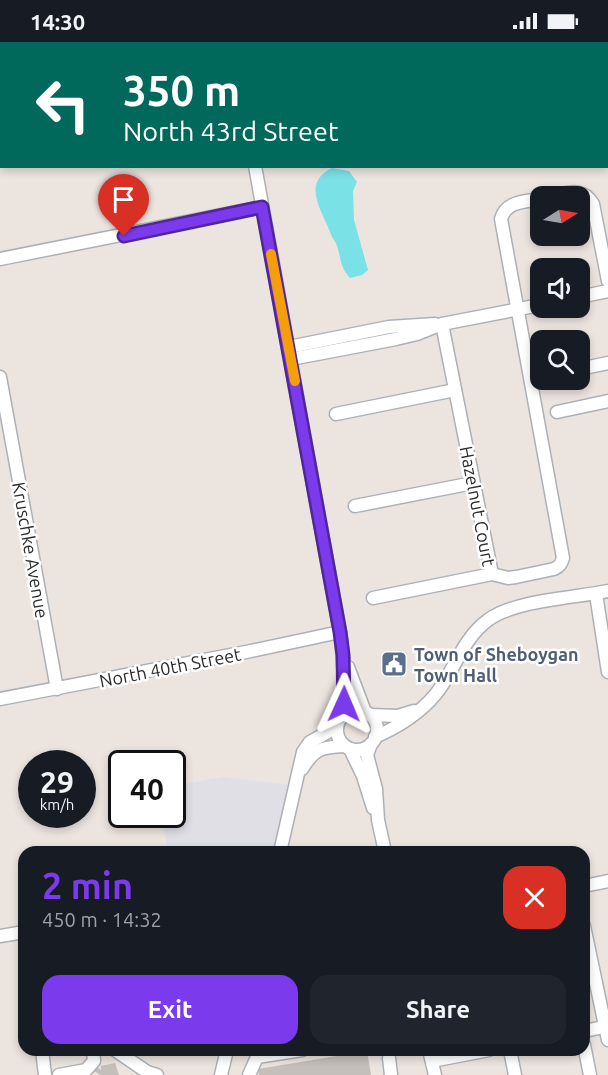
<!DOCTYPE html>
<meta charset="utf-8">
<style>
:root{--surface:#171b24;--page:#20242c;--text:#f1f3f6;--muted:#9ea1a6;--accent:#7c3aed}
body{margin:0;font-family:Ubuntu,sans-serif;background:var(--page);color:var(--text);height:100vh;display:flex;flex-direction:column;font-size:22px;white-space:nowrap}
*{box-sizing:border-box;margin:0}
p{font-size:20px;color:var(--muted)}
.icon{flex:none;width:33px;height:33px;fill:none;stroke:currentColor;stroke-width:2;stroke-linecap:round;stroke-linejoin:round}
.map{position:relative;flex:1;overflow:hidden}
.panel{position:absolute;left:18px;top:804px;width:572px;height:210px;display:flex;flex-direction:column;background:var(--surface);border-radius:18px;box-shadow:0 3px 9px #0003}
.panel>*{flex:none}
.banner{position:absolute;left:0px;top:0px;width:609px;height:126px;box-shadow:0 3px 9px #0003;background:#00695c;color:#fff;overflow:hidden}
.needle{width:39px;rotate:79deg}
.buttons{position:absolute;left:530px;top:144px;display:grid;gap:12px}
.buttons a{display:grid;place-items:center;width:60px;height:60px;border-radius:12px;background:var(--surface);box-shadow:0 3px 9px #0003;font-size:30px}
.speed{position:absolute;left:18px;top:708px;display:flex;gap:12px;font-size:30px;font-weight:700;text-align:center}
.speed>*{display:grid;place-content:center;width:78px;height:78px;border-radius:50%;background:var(--surface);box-shadow:0 3px 9px #0003;line-height:1}
.speed small{font-size:15px;font-weight:400}
.speed .limit{border:3px solid #111;border-radius:9px;background:#fff;color:#111}
.pin{position:absolute;display:grid;place-items:center;width:51px;height:51px;color:#fff;margin:-62px -26px;border-radius:50% 50% 50% 0;rotate:-45deg;box-shadow:0 0 6px #0007}
.pin .icon{rotate:45deg}
.me{position:absolute;width:66px;margin:-33px;rotate:1deg;stroke-linejoin:round;filter:drop-shadow(0 0 4px #0008)}
.turn{display:flex;align-items:center;gap:21px;height:126px;padding:0 24px;font-size:27px}
.turn .icon{width:78px;height:78px;stroke-width:2.5}
.turn b{display:block;font-size:42px;line-height:51px}
.round{display:grid;place-items:center;flex:none;width:63px;height:63px;border-radius:18px;background:var(--page)}
.overview{display:flex;align-items:center;justify-content:space-between;height:102px;padding:0 24px}
h1{font-size:36px;font-weight:700;line-height:45px;color:var(--accent)}
.cta{display:flex;gap:12px;margin-top:auto;padding:12px 24px}
.cta a{flex:1;height:69px;border-radius:18px;background:var(--accent);color:#fff;font-size:24px;font-weight:700;line-height:69px;text-align:center}
.cta a+a{background:var(--page);color:var(--text)}
.status{display:flex;justify-content:space-between;align-items:center;height:42px;padding:0 30px;background:var(--surface);direction:ltr}
.status svg{height:16px;fill:currentColor}
.map>svg:first-child{display:block}
</style>
<div class="status"><b>14:30</b><svg viewBox="0 0 49 12"><path d="M0 12V9h3v3zM5 12V6h3v6zM10 12V3h3v9zM15 12V0h3v12zM26 1h20v11H26zM47 4h2v5h-2z"/></svg></div>
<div class="map">
<svg width="608" height="1033" viewBox="0 0 608 1033">
<rect width="100%" height="100%" fill="#ece4df"/>
<path fill="#e0dfe6" d="M223 735 289 743 272 810H168L161 773 172 772 173 744Z"/>
<path fill="#7ae1e6" d="M332 126 349 129 357 140 353 149 354 178 368 228 362 233 350 236C336 221 343 209 332 195 323 170 300 141 332 126Z"/>
<g fill="#c5bfbb">
<path d="M367 1009 371 1033H259L258 1027Z"/>
<path d="M115 1021 119 1033H100L93 1028 96 1024 101 1028V1024Z"/>
</g>
<g fill="none" stroke-linecap="round" stroke-linejoin="round">
<defs>
<g id="minor">
<path d="M233 0V2"/>
<path d="M255 124 340 590C344 618 345 645 343 674"/>
<path d="M550 154C566 151 583 144 593 162L608 239"/>
<path d="M0 217 262 165"/>
<path d="M579 255 608 249"/>
<path d="M442 282 492 532"/>
<path d="M289 305 389 285 435 282"/>
<path d="M291 317 396 297 417 292 442 282 540 263"/>
<path d="M579 327 608 321"/>
<path d="M0 335 57 647"/>
<path d="M557 370 608 359"/>
<path d="M336 372 455 348"/>
<path d="M355 464 473 441"/>
<path d="M596 552 608 630"/>
<path d="M373 556 492 532 508 536 516 535 554 527C560 524 561 522 563 516L501 177C506 159 524 160 540 157"/>
<path d="M348 625 365 670"/>
<path d="M0 657 246 610 340 590"/>
<circle cx="357" cy="688" r="20"/>
<path d="M370 673 398 674 414 669"/>
<path d="M375 695C398 685 419 672 435 653 455 629 461 598 488 578 515 558 574 556 608 549"/>
<path d="M371 702 367 713 376 747 378 778 385 810"/>
<path d="M350 707 363 734 373 766"/>
<path d="M302 727C314 707 321 705 344 704"/>
<path d="M280 810 303 710 310 700 337 685"/>
<path d="M584 844 608 839"/>
<path d="M584 884 608 998"/>
<path d="M0 894 24 890"/>
<path d="M584 989 608 984"/>
<path d="M584 1003 590 1033"/>
<path d="M42 1008 45 1033"/>
<path d="M115 1008 147 1030 157 1033"/>
<path d="M429 1008 435 1033"/>
<path d="M510 1008 515 1033"/>
<path d="M257 1015 302 1008"/>
<path d="M389 1016 391 1033"/>
<path d="M432 1019 489 1008"/>
<path d="M59 1033 86 1028 94 1019 93 1008"/>
<path d="M221 1033 227 1008"/>
<path d="M249 1033 257 1015 258 1009"/>
</g>
<g id="highway">
<path d="M126 2 135 0"/>
<path d="M0 25H2"/>
<path d="M0 41H2"/>
</g>
</defs>
<use href="#minor" stroke="#acb1b7" stroke-width="15"/>
<use href="#highway" stroke="#c4c4c4" stroke-width="21"/>
<use href="#minor" stroke="#fff" stroke-width="12"/>
<use href="#highway" stroke="#f38364" stroke-width="18"/>
</g>
<g fill="none" stroke-linecap="round" stroke-linejoin="round">
<defs>
<path id="route" d="M124 194 262 165 340 590 343 613 344 662"/>
</defs>
<use href="#route" stroke="#51269a" stroke-width="15"/>
<use href="#route" stroke="#7c3aed" stroke-width="10"/>
<path stroke="#f59e0b" stroke-width="10" d="M271 212 295 339"/>
</g>
<defs>
<symbol id="civic-square" viewBox="-11 -11 22 22"><rect x="-9" y="-9" width="18" height="18" rx="4" fill="#5c6f8a" stroke="#fff"/><path d="M-.6-6.5H3V-4.5H.6V-3L4-1V1h2V6H-6V1h2V-1L-.6-3ZM-1.2 2.5V6h2.4V2.5Z" fill="#fff"/></symbol>
</defs>
<g fill-rule="evenodd">
<use href="#civic-square" x="379" y="607" width="30" height="30"/>
</g>
<g text-anchor="middle" dominant-baseline="central" stroke-width="5" stroke-linejoin="round" paint-order="stroke">
<g font-size="18" fill="#2c2c2c" stroke="#fff">
<text transform="translate(478 464) rotate(79)">Hazelnut Court</text>
<text transform="translate(31 508) rotate(80)">Kruschke Avenue</text>
<text transform="translate(170 625) rotate(-11)">North 40th Street</text>
</g>
<g font-size="18" font-weight="bold" fill="#4e5e75" stroke="#fff" text-anchor="start">
<text x="414" y="612">Town of Sheboygan<tspan x="414" dy="21">Town Hall</tspan></text>
</g>
</g>
</svg>
<div class="buttons">
<a><svg class="needle" viewBox="-14 -14 28 28"><path d="M0-13l5 13h-10z" fill="#e53935"/><path d="M0 13l5-13h-10z" fill="#9ea1a6"/></svg></a>
<a><svg class="icon" aria-label="sound" viewBox="0 0 24 24"><path d="M4 9h4l5-4v14l-5-4H4zM17 9q2 3 0 6"/></svg></a>
<a><svg class="icon" aria-label="search" viewBox="0 0 24 24"><circle cx="10" cy="10" r="6"/><path d="M15 15l6 6"/></svg></a>
</div>
<div class="speed"><div>29<small>km/h</small></div><div class="limit">40</div></div>
<div class="pin" style="left:124px;top:194px;background:#d93025"><svg class="icon" aria-label="arrive" viewBox="0 0 24 24"><path d="M6 21V4h12l-3 4 3 4H6"/></svg></div>
<svg class="me" style="left:344px;top:662px" viewBox="-20 -20 40 40"><path d="M0-17L14 15 0 8-14 15z" fill="#7c3aed" stroke="#fff" stroke-width="4"/></svg>
<div class="banner">
<div class="turn"><svg class="icon" aria-label="left" viewBox="0 0 24 24"><path d="M17 20v-9H6M10 6l-5 5 5 5"/></svg><div><b>350 m</b>North 43rd Street</div></div>
</div>
<section class="panel">
<div class="overview"><div><h1>2 min</h1><p>450 m · 14:32</p></div><a class="round" style="background:#d93025;color:#fff"><svg class="icon" aria-label="close" viewBox="0 0 24 24"><path d="M6 6l12 12M18 6L6 18"/></svg></a></div>
<div class="cta"><a>Exit</a><a>Share</a></div>
</section>
</div>
